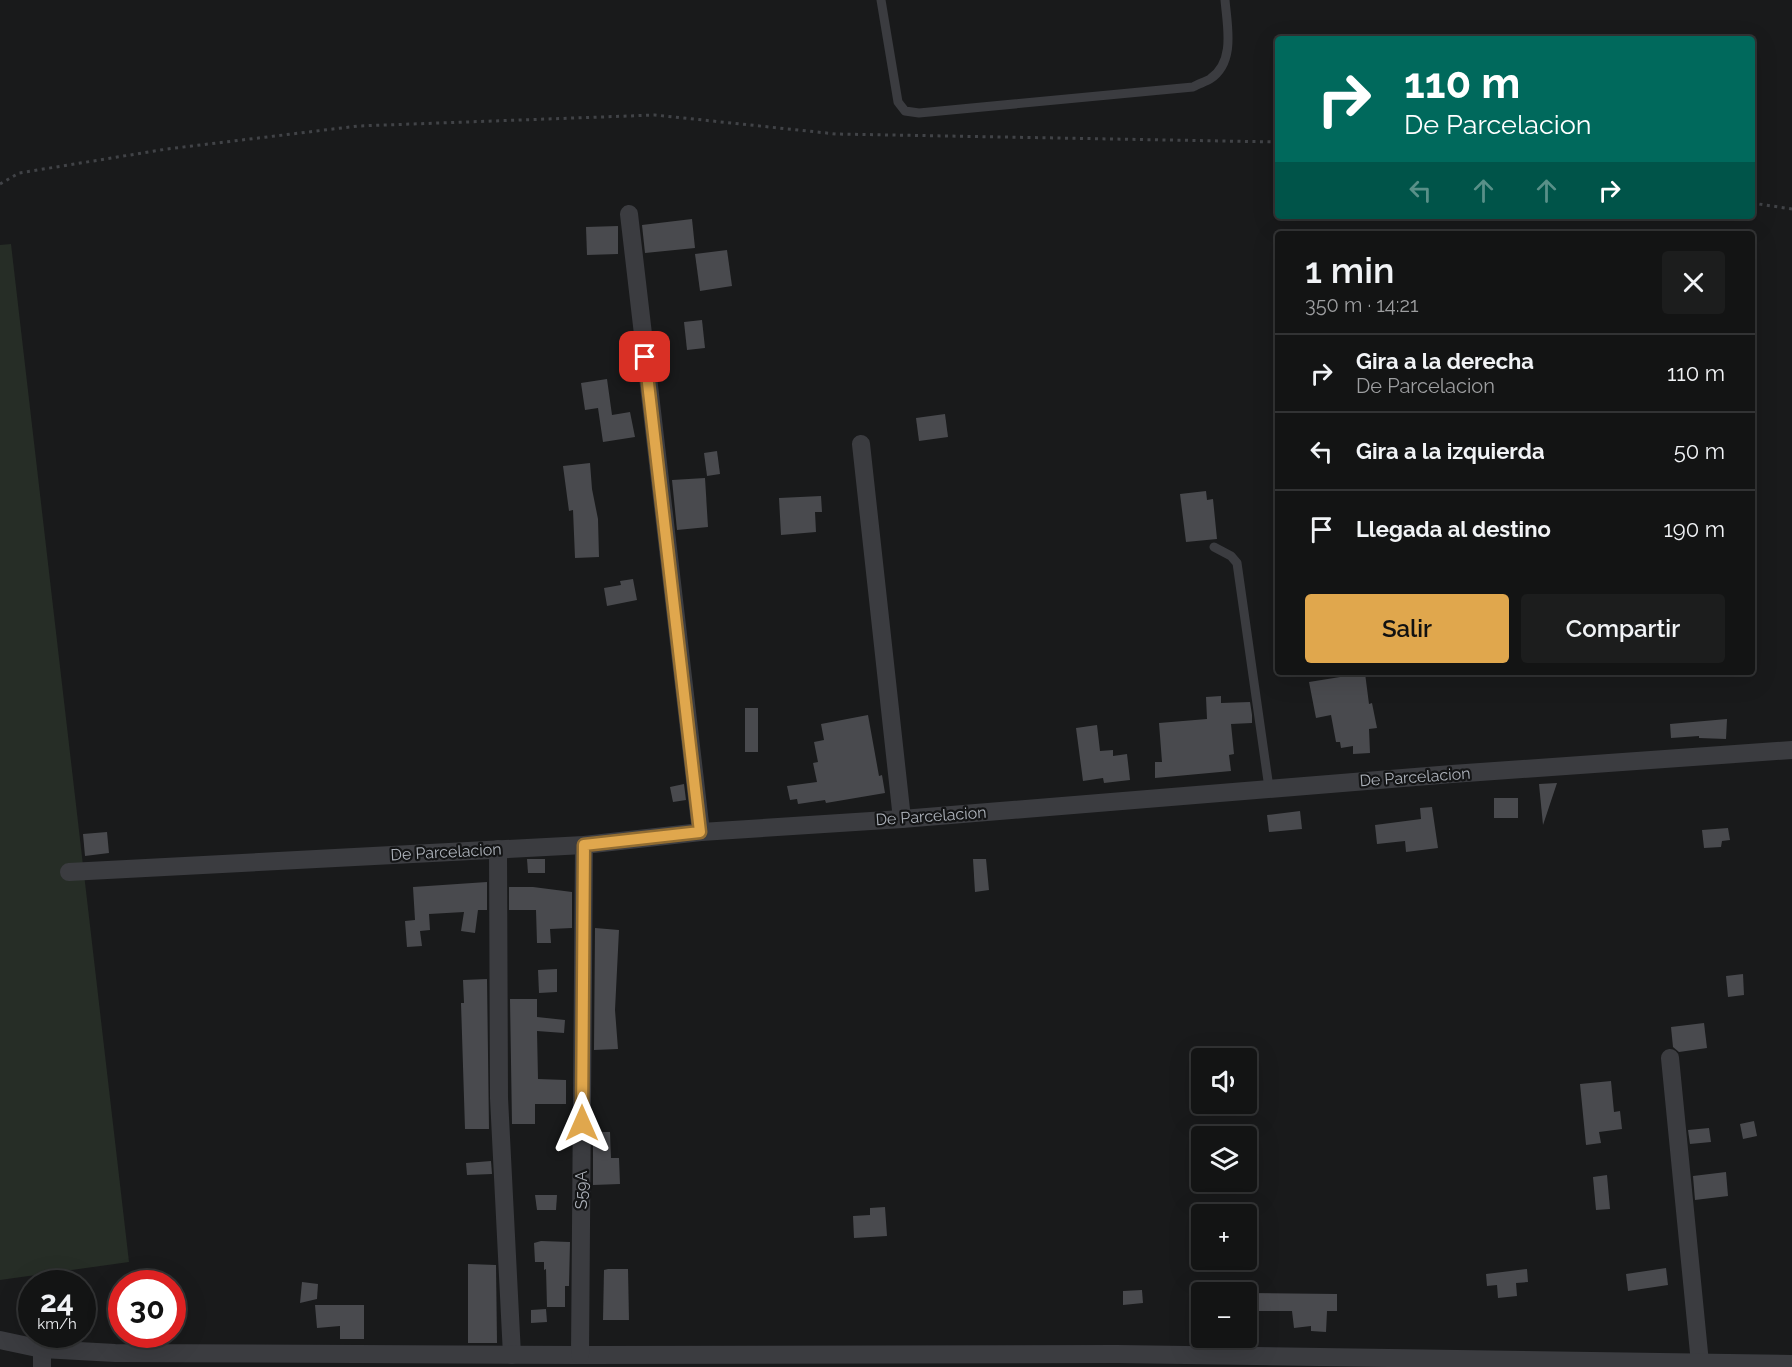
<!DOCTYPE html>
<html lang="es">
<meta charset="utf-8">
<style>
:root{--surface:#131414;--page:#1c1d1d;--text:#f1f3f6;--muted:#9d9ea0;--line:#323334;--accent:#e0a74d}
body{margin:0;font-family:Raleway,sans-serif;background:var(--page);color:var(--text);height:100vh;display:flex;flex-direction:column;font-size:22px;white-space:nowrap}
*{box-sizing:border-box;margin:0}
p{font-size:20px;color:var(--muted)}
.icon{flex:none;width:33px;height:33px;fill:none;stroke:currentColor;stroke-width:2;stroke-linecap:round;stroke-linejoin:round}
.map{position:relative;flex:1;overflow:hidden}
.panel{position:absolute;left:1275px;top:231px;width:480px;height:444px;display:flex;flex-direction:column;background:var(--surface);border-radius:6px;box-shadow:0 6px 24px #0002,0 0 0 2px var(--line)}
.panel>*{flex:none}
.guide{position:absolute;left:1275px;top:36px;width:480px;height:183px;border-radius:6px;box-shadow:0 6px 24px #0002,0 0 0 2px var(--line);background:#00695c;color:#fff;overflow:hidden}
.fabs{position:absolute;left:1191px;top:1048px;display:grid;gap:12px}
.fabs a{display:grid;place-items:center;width:66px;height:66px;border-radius:6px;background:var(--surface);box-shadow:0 6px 24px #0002,0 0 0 2px var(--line);font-size:30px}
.speed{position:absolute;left:18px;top:1270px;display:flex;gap:12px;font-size:30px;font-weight:700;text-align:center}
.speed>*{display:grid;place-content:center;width:78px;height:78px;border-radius:50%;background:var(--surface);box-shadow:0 6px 24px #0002,0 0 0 2px var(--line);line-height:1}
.speed small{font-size:15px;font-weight:400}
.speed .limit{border:9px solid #d22;background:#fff;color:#111}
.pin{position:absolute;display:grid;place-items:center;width:51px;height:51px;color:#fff;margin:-26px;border-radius:12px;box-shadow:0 3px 9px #0006}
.me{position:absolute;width:66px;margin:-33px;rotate:0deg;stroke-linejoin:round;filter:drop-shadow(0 0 4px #0008)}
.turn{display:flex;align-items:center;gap:21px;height:126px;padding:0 30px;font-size:27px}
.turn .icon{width:78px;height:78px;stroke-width:2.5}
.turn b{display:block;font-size:42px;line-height:51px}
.lanes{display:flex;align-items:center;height:57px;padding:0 30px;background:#0003;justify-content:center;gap:30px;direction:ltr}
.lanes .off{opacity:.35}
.round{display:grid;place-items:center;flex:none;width:63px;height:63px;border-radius:6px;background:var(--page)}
.summary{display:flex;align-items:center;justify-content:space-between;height:102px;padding:0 30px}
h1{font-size:36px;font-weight:600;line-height:45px}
.primary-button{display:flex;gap:12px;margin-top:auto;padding:12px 30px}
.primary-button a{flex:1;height:69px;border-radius:6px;background:var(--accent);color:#111;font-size:24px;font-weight:600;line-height:69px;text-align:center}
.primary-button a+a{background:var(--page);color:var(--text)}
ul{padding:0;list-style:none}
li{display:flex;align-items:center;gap:18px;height:78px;padding:0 30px;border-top:2px solid var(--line)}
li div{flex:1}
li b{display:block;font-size:22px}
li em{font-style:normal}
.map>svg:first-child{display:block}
</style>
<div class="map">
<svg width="1792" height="1367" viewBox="0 0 1792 1367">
<rect width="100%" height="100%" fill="#191a1b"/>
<path fill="#262d26" d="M11 244 129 1262 0 1280V245Z"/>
<g fill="#494a4e">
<path d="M692 219 695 248 645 253 642 225Z"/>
<path d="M618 226V254L587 255 586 227Z"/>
<path d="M727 250 732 286 700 291 695 254Z"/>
<path d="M702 320 705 348 687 350 684 322Z"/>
<path d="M607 379 612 415 630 412 635 437 603 442 598 408 585 410 581 383Z"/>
<path d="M945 414 948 437 919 441 916 418Z"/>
<path d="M717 451 720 474 707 476 704 453Z"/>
<path d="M590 463 592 489 598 519 599 557 575 558 573 510 569 511 563 466Z"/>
<path d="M705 478 708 527 677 530 672 480Z"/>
<path d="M1206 491 1207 500 1213 499 1217 539 1186 542 1180 494Z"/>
<path d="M821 496 822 512H815L816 532 781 535 779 498Z"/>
<path d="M633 579 637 600 607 606 604 588 621 585 620 581Z"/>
<path d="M1365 673 1369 704 1372 703 1377 728 1369 729 1370 753 1353 754V746L1341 748 1340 742H1336L1331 715 1316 718 1309 682Z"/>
<path d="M1221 696V703L1250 702 1252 715V723L1231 724 1234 754 1229 755 1231 771 1155 778V762H1162L1159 723 1207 719 1206 697Z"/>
<rect x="745" y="708" width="13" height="44"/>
<path d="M868 715 879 776 882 775 885 793 826 803 825 800 798 804 797 799 790 800 787 786 817 782 813 763 818 762 814 742 824 740 821 724Z"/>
<path d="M1727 719 1726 739 1699 738V736L1671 738 1670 724Z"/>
<path d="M1097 725 1100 751 1113 750V756L1127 754 1130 780 1104 783 1103 778 1083 781 1076 728Z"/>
<path d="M1557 783 1543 825 1539 784Z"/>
<path d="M684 784 686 800 673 802 670 787Z"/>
<rect x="1494" y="798" width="24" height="20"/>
<path d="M1432 807 1438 848 1406 852 1405 841 1377 844 1375 825 1421 819 1420 808Z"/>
<path d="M1300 811 1302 829 1269 832 1267 815Z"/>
<path d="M1728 828 1730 840 1722 841 1721 847 1704 848 1702 830Z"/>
<path d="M107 832 109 853 85 856 83 834Z"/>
<path d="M527 859H545V873H528Z"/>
<path d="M973 859H986L989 890 975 892Z"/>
<path d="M487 882V910H478L475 933 461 931 464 912 429 914 430 930 420 931 422 946 407 947 405 921 415 920 413 887Z"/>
<path d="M509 887H533L572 892V928L550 929 551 943H537L536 910H509Z"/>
<path d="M595 928 619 930 615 1010 618 1049 594 1050Z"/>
<path d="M557 969V992L539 993 538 970Z"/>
<path d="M1743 974 1744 995 1728 997 1726 976Z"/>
<path d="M487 979 489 1129H465L461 1003H464L463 980Z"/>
<path d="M510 999H537V1017L565 1020 564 1033 537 1031 538 1079 566 1080V1104H535V1124H512Z"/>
<path d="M1704 1023 1707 1048 1679 1052 1673 1047 1671 1027Z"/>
<path d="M1611 1081 1614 1112 1620 1111 1622 1129 1599 1132 1601 1143 1586 1145 1580 1084Z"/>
<path d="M1754 1121 1757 1136 1743 1139 1740 1124Z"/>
<path d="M1709 1128 1711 1142 1690 1144 1688 1130Z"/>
<path d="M593 1132H610L611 1158H619L620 1184 593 1185Z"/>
<path d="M491 1161 492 1174 467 1175 466 1163Z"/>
<path d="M1726 1172 1728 1196 1695 1200 1693 1176Z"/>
<path d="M1607 1175 1610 1209 1596 1210 1593 1177Z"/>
<path d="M535 1195H557L556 1210H537Z"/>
<path d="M885 1207 887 1236 854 1238 853 1216 870 1215V1208Z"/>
<path d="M541 1241 570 1242 569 1286H565V1307H547L546 1269 544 1270V1262H535L534 1243Z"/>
<path d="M468 1264 496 1265 497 1343H468Z"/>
<path d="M1666 1268 1668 1285 1628 1291 1626 1274Z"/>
<path d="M608 1269H628L629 1320H603L604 1270Z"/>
<path d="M1527 1269 1528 1282 1516 1283 1517 1296 1498 1298 1497 1285 1487 1286 1486 1274Z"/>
<path d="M302 1282 318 1284 317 1299 300 1303Z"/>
<path d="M1142 1290 1143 1303 1123 1305V1291Z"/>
<path d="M1246 1293 1337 1294V1311H1327L1326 1332 1311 1331V1326L1294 1328 1292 1311H1246Z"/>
<path d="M315 1305H364V1339H340V1326L317 1328Z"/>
<path d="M546 1309 547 1322 531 1323V1310Z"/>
</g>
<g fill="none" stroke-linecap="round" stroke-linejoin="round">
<g stroke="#414347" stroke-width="3" stroke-dasharray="3 4.5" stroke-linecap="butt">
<path d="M0 184 19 173 167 149 358 126 655 115 836 134 1278 142"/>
<path d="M1752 203 1792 209"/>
</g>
<g stroke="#3b3c40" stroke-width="9">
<path d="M881 0 898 102 905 111 919 113 1193 87C1198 84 1205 82 1210 79 1236 62 1227 25 1225 0"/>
<path d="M1214 547 1231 556 1237 563 1269 788"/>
</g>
<g stroke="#3b3c40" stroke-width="18">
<path d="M629 214 701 832"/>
<path d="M861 444 902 819"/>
<path d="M498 849 499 1098 512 1355"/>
<path d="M69 872 584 845 701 832 902 819 1452 774 1792 750"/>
<path d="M1670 1058 1700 1363"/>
<path d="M0 1340 42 1349 115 1353 580 1355 1117 1354 1792 1364"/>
<path d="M42 1349V1367"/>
<path d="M580 1355 584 845"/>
</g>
</g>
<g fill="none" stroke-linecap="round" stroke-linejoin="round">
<defs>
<path id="route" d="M582 1123 584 845 700 832 645 357"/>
</defs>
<use href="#route" stroke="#926d32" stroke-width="15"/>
<use href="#route" stroke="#e0a74d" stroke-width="10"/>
</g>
<g text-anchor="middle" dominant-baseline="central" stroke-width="4.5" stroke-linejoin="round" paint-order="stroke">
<g font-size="16" fill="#adb2ba" stroke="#141516">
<text transform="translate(1415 777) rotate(-4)">De Parcelacion</text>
<text transform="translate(931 816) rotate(-4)">De Parcelacion</text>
<text transform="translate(446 852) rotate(-3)">De Parcelacion</text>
<text transform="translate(581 1190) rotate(-90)">S59A</text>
</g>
</g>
</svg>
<div class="fabs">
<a><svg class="icon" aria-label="sound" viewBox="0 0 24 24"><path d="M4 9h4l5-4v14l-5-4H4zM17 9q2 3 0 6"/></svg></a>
<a><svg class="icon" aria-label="layers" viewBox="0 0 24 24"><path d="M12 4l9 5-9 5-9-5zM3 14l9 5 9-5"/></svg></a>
<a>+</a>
<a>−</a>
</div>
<div class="speed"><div>24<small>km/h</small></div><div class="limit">30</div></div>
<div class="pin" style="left:645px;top:357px;background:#d93025"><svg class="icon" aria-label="arrive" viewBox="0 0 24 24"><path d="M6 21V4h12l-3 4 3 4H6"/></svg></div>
<svg class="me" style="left:582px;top:1123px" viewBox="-20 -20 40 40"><path d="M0-17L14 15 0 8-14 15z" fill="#e0a74d" stroke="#fff" stroke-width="4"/></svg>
<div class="guide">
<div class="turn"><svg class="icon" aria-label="right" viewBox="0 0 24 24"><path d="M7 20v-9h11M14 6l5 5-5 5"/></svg><div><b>110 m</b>De Parcelacion</div></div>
<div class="lanes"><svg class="icon off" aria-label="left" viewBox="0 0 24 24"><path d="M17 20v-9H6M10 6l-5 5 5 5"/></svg><svg class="icon off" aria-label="ahead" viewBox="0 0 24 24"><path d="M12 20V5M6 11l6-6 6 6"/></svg><svg class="icon off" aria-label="ahead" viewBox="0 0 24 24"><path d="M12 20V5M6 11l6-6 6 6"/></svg><svg class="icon" aria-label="right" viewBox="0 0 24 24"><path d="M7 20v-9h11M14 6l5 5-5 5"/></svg></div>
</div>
<section class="panel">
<div class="summary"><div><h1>1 min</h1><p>350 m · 14:21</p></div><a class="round"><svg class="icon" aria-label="close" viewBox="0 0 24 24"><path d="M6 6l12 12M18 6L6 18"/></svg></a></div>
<ul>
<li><svg class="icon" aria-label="right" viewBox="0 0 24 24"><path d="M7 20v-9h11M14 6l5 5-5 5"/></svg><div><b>Gira a la derecha</b><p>De Parcelacion</p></div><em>110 m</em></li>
<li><svg class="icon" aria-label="left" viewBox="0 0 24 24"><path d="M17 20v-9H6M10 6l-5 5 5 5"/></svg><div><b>Gira a la izquierda</b></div><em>50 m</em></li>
<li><svg class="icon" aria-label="arrive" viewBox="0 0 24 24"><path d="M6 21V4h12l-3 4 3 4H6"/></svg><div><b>Llegada al destino</b></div><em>190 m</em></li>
</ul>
<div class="primary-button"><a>Salir</a><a>Compartir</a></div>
</section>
</div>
